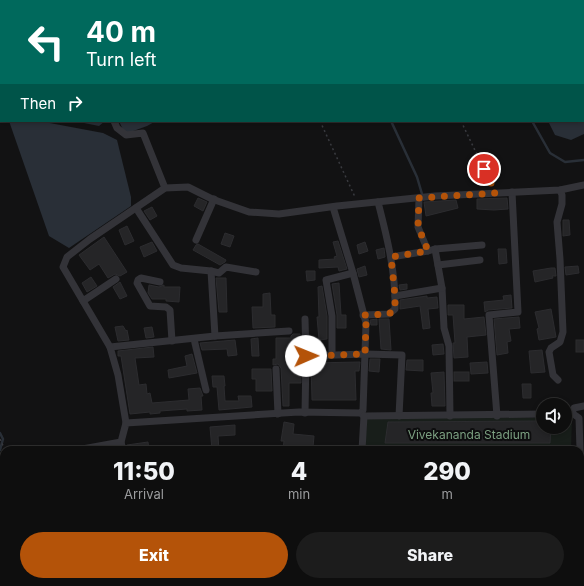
<!DOCTYPE html>
<style>
:root{--surface:#0e0e0e;--page:#1c1c1c;--text:#f1f3f6;--muted:#9b9c9e;--line:#2e2e2e;--accent:#b45309}
body{margin:0;font-family:Inter,sans-serif;background:var(--page);color:var(--text);height:100vh;display:flex;flex-direction:column;font-size:15px;white-space:nowrap}
*{box-sizing:border-box;margin:0}
p{font-size:13px;color:var(--muted)}
.icon{flex:none;width:22px;height:22px;fill:none;stroke:currentColor;stroke-width:2;stroke-linecap:round;stroke-linejoin:round}
.map{position:relative;flex:1;overflow:hidden}
.sheet{position:absolute;left:0px;top:446px;width:584px;height:140px;display:flex;flex-direction:column;background:var(--surface);border-radius:12px 12px 0 0;box-shadow:0 2px 6px #0003,0 0 0 1px var(--line)}
.sheet>*{flex:none}
.banner{position:absolute;left:0px;top:0px;width:584px;height:122px;box-shadow:0 2px 6px #0003,0 0 0 1px var(--line);background:#00695c;color:#fff;overflow:hidden}
.tools{position:absolute;left:536px;top:398px;display:grid;gap:8px}
.tools a{display:grid;place-items:center;width:36px;height:36px;border-radius:50%;background:var(--surface);box-shadow:0 2px 6px #0003,0 0 0 1px var(--line);font-size:20px}
.pin{position:absolute;display:grid;place-items:center;width:34px;height:34px;color:#fff;margin:-17px;border:2px solid #fff;border-radius:50%;box-shadow:0 1px 4px #0007}
.me{position:absolute;width:44px;margin:-22px;rotate:89deg;stroke-linejoin:round;filter:drop-shadow(0 0 3px #0008)}
.turn{display:flex;align-items:center;gap:14px;height:84px;padding:0 20px;font-size:18px}
.turn .icon{width:52px;height:52px;stroke-width:2.5}
.turn b{display:block;font-size:28px;line-height:34px}
.then{display:flex;align-items:center;height:38px;padding:0 20px;background:#0003;gap:8px;font-size:15px}
.eta{display:flex;justify-content:space-evenly;align-items:center;height:68px;text-align:center}
.eta b{font-size:24px;font-weight:800;line-height:28px}
.primary-button{display:flex;gap:8px;margin-top:auto;padding:8px 20px}
.primary-button a{flex:1;height:46px;border-radius:24px;background:var(--accent);color:#fff;font-size:16px;font-weight:800;line-height:46px;text-align:center}
.primary-button a+a{background:var(--page);color:var(--text)}
.map>svg:first-child{display:block}
</style>
<div class="map">
<svg width="584" height="586" viewBox="0 0 584 586">
<rect width="100%" height="100%" fill="#121213"/>
<path fill="#1e1e20" d="M79 0H154L155 1H80Z"/>
<g fill="#181e1a">
<path d="M367 418H543V427H565V418H572L571 450H365Z"/>
<path d="M359 582H563L502 586H358Z"/>
</g>
<g fill="#292f37">
<path d="M481 0H584V134L571 140 555 135 548 121H583V1Z"/>
<path d="M9 121H39L103 133 117 140 131 197V206L69 248 49 236Z"/>
<path d="M74 121H105L99 126Z"/>
<path d="M119 121H156L147 126 125 134Z"/>
<path d="M0 526 4 527V538L1 559Z"/>
<path d="M99 582H136L135 586H101Z"/>
<path d="M251 582H276L278 586H249V583Z"/>
</g>
<g fill="none" stroke-linecap="round" stroke-linejoin="round">
<g stroke="#292f37" stroke-width="2.5">
<path d="M78 0 79 1"/>
<path d="M330 0 331 1"/>
<path d="M465 0 466 1"/>
<path d="M391 121 417 177 422 194"/>
<path d="M532 121 550 153 565 162 584 160"/>
<path d="M0 433 3 439 0 450"/>
</g>
</g>
<g fill="#252527" stroke="#2c2c2f">
<path d="M198 198 207 202 203 211 194 206Z"/>
<path d="M507 198 508 209 494 210 477 209V199Z"/>
<path d="M456 200 458 208 426 216 424 202Z"/>
<path d="M152 207 157 216 150 220 144 211Z"/>
<path d="M563 220H569L570 235 563 236Z"/>
<path d="M127 226 134 241 125 245 119 230Z"/>
<path d="M225 233 234 236 230 247 221 244Z"/>
<path d="M104 237 127 272 120 276 115 274 108 278 99 264 90 270 79 255Z"/>
<path d="M338 241 347 269 339 271 338 267 319 268V260L335 259 334 257 337 256 333 242Z"/>
<path d="M152 242 157 251 144 257 140 247Z"/>
<path d="M365 242 368 251 359 254 357 245Z"/>
<path d="M198 244 226 260 225 262 220 265 193 250 196 245Z"/>
<path d="M384 248 385 257 378 259 376 250Z"/>
<path d="M498 249H506L507 263 499 264Z"/>
<path d="M365 266 367 275 359 277 357 269Z"/>
<path d="M578 266 579 273 566 275 565 267Z"/>
<path d="M551 268H555L556 276H552L553 278 535 282 533 271Z"/>
<path d="M306 271H315V280L307 281Z"/>
<path d="M91 277 97 286 87 292 82 283Z"/>
<path d="M216 278H226L227 312H219Z"/>
<path d="M120 282 127 296 120 299 113 287Z"/>
<path d="M339 283 341 315H346V328H337V315L332 284Z"/>
<path d="M407 284V289L400 290 399 285Z"/>
<path d="M149 285 159 287 164 285V287H180L179 302 166 301V299H152L148 293Z"/>
<path d="M322 286 327 316V339L319 340 317 317H319L318 287Z"/>
<path d="M270 293 271 315H275V327L253 328 252 307H263V294Z"/>
<path d="M511 295 512 308 488 310 485 312 484 302 504 300 503 296Z"/>
<path d="M427 296V298L437 297 438 308 428 309 430 328 423 329 420 306 400 309V300Z"/>
<path d="M448 305H464V319L484 317 486 335 467 337 468 357 454 358 453 343H455L453 315H448Z"/>
<path d="M551 309 556 337 539 340 537 329 539 328 535 312Z"/>
<path d="M519 317 520 328 509 329 511 341 507 342 508 353 497 355 494 319Z"/>
<path d="M377 319V325H371L370 320Z"/>
<path d="M379 319H389L391 350 381 349Z"/>
<path d="M123 326 126 331 127 330 129 340 118 341 115 327Z"/>
<path d="M152 327 154 337 146 338 144 328Z"/>
<path d="M293 334H300L301 383H289V406H283L281 368 278 364 273 365V359H276V338H291V336Z"/>
<path d="M258 338 259 356H252L251 339Z"/>
<path d="M235 340 237 355 228 356 227 349 202 350 200 343Z"/>
<rect x="576" y="340" width="8" height="12"/>
<path d="M443 344 444 354 433 355 432 345Z"/>
<path d="M153 347 154 357 135 358 139 385 146 384 147 394 150 393 152 403 189 400 188 389 200 388 203 396H201L202 410 187 411V409L160 411V413L150 414V412L130 414 121 356H118V351Z"/>
<path d="M542 350 545 372 531 373 529 351Z"/>
<path d="M192 354 197 373 169 378 168 370 187 366 185 356Z"/>
<path d="M370 359H380L379 372 369 371Z"/>
<path d="M407 360H423V371L406 370Z"/>
<path d="M360 362 359 371H355L356 400H312L311 363Z"/>
<path d="M487 362 488 373 471 374 470 363Z"/>
<path d="M252 369H271L272 391H256V379H252Z"/>
<path d="M444 372 445 406H432L431 393H433L431 373Z"/>
<rect x="454" y="372" width="15" height="9"/>
<path d="M212 376H224L225 386H224L225 401H239L238 396H251L252 407 219 410 217 387H213Z"/>
<path d="M522 384H531V398H523Z"/>
<path d="M543 421V427H551L550 443H385L388 422Z"/>
<path d="M284 422 294 424 293 434 314 436 313 447H311L310 450H283L284 441H281Z"/>
<path d="M235 425V435L218 436 219 450H212L210 427Z"/>
<path d="M148 442 149 450H128L127 445Z"/>
</g>
<g fill="none" stroke-linecap="round" stroke-linejoin="round">
<g stroke="#393a3f" stroke-width="1.5" stroke-dasharray="2 3" stroke-linecap="butt">
<path d="M263 0V1"/>
<path d="M402 0V1"/>
<path d="M187 1 188 0"/>
<path d="M0 96H1"/>
<path d="M320 121 355 197"/>
<path d="M461 121 492 186"/>
<path d="M0 439 5 450"/>
</g>
<g stroke="#333338" stroke-width="7">
<path d="M114 121 117 128 126 135 143 133 165 188"/>
<path d="M419 198 418 227 428 251 435 249 482 245"/>
<path d="M136 208 173 265 181 268 211 271 215 336"/>
<path d="M196 240 214 199"/>
<path d="M435 249 442 288 444 328 449 346 450 416"/>
<path d="M391 257 428 251"/>
<path d="M438 265 480 260"/>
<path d="M211 271 219 273 226 267 256 272"/>
<path d="M353 273 366 323 363 410 361 413"/>
<path d="M160 282 141 278 138 280 137 283 150 306 166 307 170 310 172 341"/>
<path d="M395 296 442 288"/>
<path d="M83 301 116 279"/>
<path d="M363 315 389 314 395 309C396 273 387 237 378 202"/>
<path d="M194 339 206 390"/>
<path d="M110 347 215 336 289 331"/>
<path d="M332 355V316L326 280 353 273 333 207"/>
<path d="M306 356 365 354 402 355 399 416"/>
<path d="M276 369 278 414"/>
<path d="M558 380 553 375 549 352 551 348 560 342 563 332 560 259 557 222 562 204V195L560 190"/>
<path d="M305 413 306 356 305 319"/>
<path d="M565 413H572L579 418 580 450"/>
<path d="M572 413 574 408 584 406"/>
<path d="M497 416 489 315 518 312 512 192"/>
<path d="M126 423 118 375 110 347 63 267 67 257 90 239 165 188 188 187 212 199 249 212 279 214 337 206 435 196 560 190 584 185"/>
<path d="M121 442 123 450"/>
<path d="M77 450 121 442 126 423 299 412 361 413 364 416 543 414"/>
<path d="M362 450 364 416"/>
<path d="M580 452 581 466H584"/>
<path d="M0 457H4"/>
<path d="M186 582 187 586"/>
<path d="M17 586 18 582"/>
<path d="M41 586 43 582"/>
<path d="M354 586V582"/>
</g>
</g>
<g fill="none" stroke-linecap="round" stroke-linejoin="round">
<path stroke="#b45309" stroke-width="7" stroke-dasharray="0 12.6" d="M306 356 365 354 366 324 363 315 389 314 395 309V296L391 257 428 251 418 226 419 198 496 193 484 169"/>
</g>
<g text-anchor="middle" dominant-baseline="central" stroke-width="4" stroke-linejoin="round" paint-order="stroke">
<g font-size="12" fill="#7b9f80" stroke="#0d0d0e">
<text x="469" y="434">Vivekananda Stadium</text>
</g>
</g>
</svg>
<div class="tools">
<a><svg class="icon" aria-label="sound" viewBox="0 0 24 24"><path d="M4 9h4l5-4v14l-5-4H4zM17 9q2 3 0 6"/></svg></a>
</div>
<div class="pin" style="left:484px;top:169px;background:#d93025"><svg class="icon" aria-label="arrive" viewBox="0 0 24 24"><path d="M6 21V4h12l-3 4 3 4H6"/></svg></div>
<svg class="me" style="left:306px;top:356px" viewBox="-20 -20 40 40"><circle r="19" fill="#fff"/><path d="M0-13L10 11 0 6-10 11z" fill="#b45309"/></svg>
<div class="banner">
<div class="turn"><svg class="icon" aria-label="left" viewBox="0 0 24 24"><path d="M17 20v-9H6M10 6l-5 5 5 5"/></svg><div><b>40 m</b>Turn left</div></div>
<div class="then">Then<svg class="icon" aria-label="right" viewBox="0 0 24 24"><path d="M7 20v-9h11M14 6l5 5-5 5"/></svg></div>
</div>
<section class="sheet">
<div class="eta">
<div><b>11:50</b><p>Arrival</p></div>
<div><b>4</b><p>min</p></div>
<div><b>290</b><p>m</p></div>
</div>
<div class="primary-button"><a>Exit</a><a>Share</a></div>
</section>
</div>
